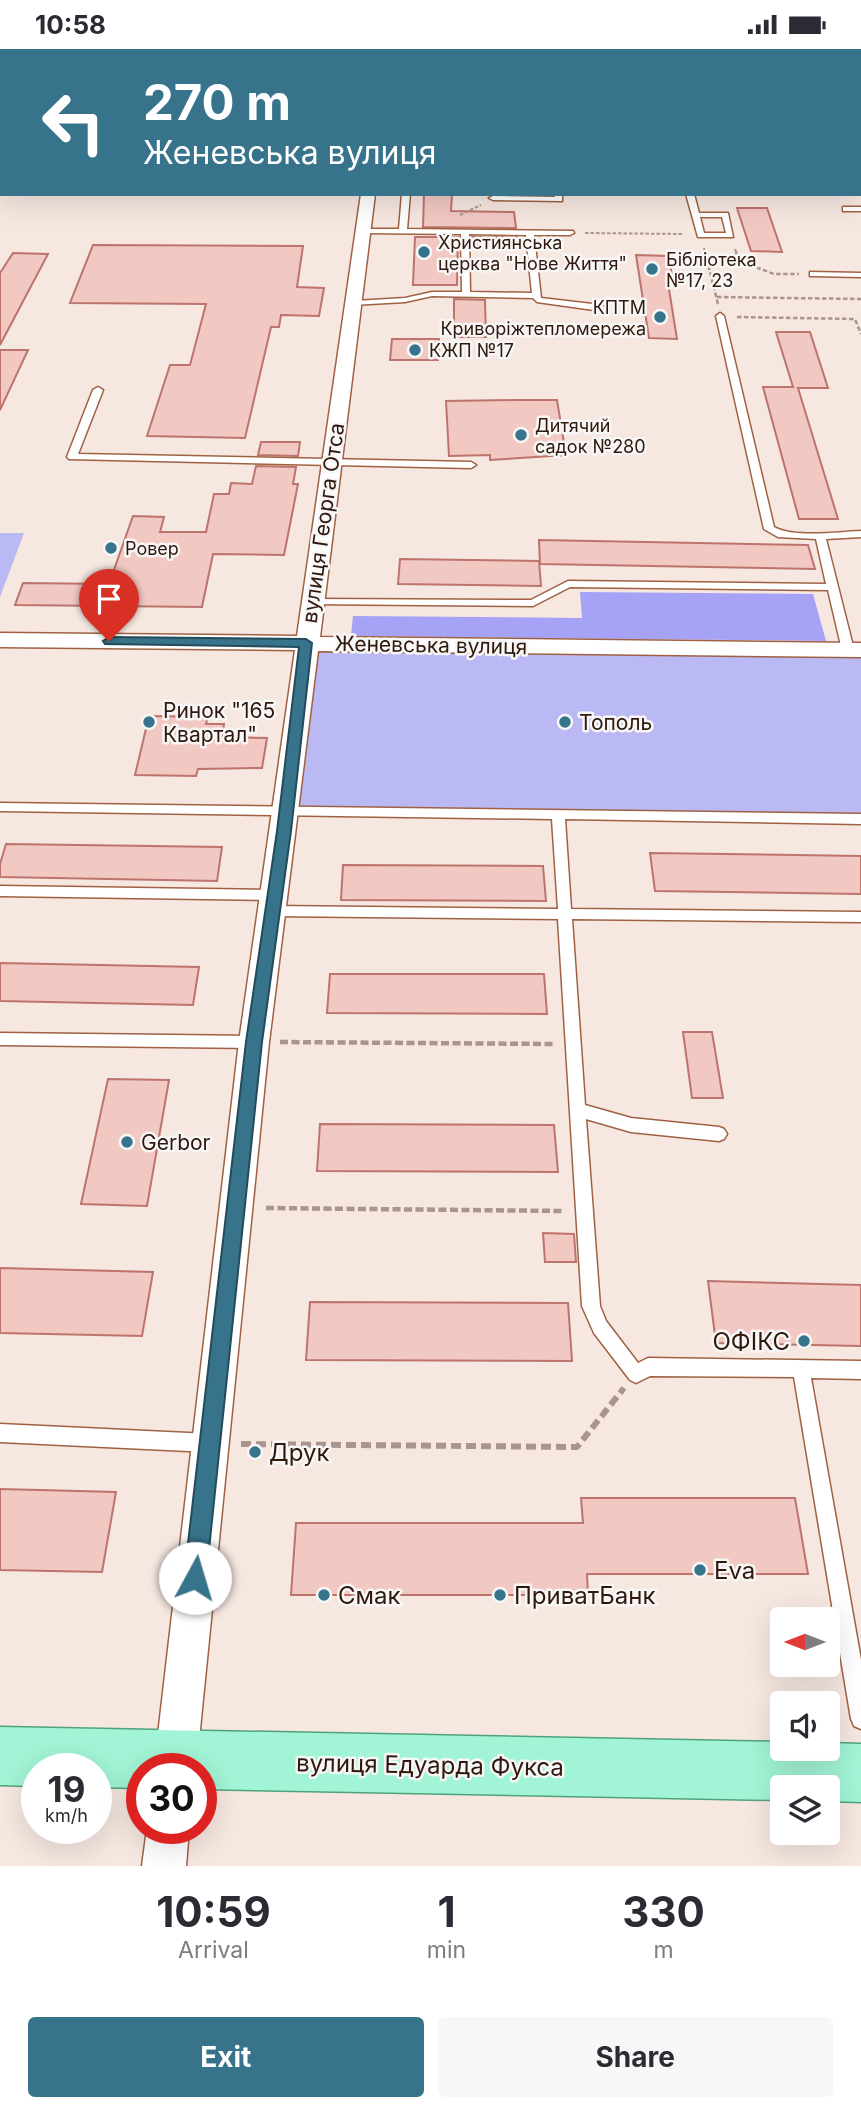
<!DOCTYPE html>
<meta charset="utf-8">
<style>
:root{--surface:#fff;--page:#f7f7f7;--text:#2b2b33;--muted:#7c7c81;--accent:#37748b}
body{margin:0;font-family:Inter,sans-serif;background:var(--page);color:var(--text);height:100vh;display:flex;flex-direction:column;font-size:26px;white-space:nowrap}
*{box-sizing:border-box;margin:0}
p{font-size:23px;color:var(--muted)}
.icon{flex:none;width:38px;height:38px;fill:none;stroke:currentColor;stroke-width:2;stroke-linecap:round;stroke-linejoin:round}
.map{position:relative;height:1817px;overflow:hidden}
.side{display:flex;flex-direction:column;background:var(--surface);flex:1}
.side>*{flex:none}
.hud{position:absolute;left:0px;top:0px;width:861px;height:147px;box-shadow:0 7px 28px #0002;background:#37748b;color:#fff;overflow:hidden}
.needle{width:46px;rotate:270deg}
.tools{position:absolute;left:770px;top:1558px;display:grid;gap:14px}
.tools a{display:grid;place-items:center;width:70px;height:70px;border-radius:7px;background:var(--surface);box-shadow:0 7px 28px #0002;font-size:35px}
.speed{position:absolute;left:21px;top:1704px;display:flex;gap:14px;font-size:35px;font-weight:700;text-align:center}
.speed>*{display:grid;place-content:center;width:91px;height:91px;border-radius:50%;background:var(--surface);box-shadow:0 7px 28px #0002;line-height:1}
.speed small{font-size:18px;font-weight:400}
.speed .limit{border:10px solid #d22;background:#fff;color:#111}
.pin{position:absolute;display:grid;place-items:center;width:60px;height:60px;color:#fff;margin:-72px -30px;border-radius:50% 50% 50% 0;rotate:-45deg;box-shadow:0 0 7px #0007}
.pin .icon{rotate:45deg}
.me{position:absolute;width:77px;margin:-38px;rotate:6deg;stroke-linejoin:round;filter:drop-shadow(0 0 5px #0008)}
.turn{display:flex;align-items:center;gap:24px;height:147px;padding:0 28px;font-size:32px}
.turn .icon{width:91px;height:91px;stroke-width:2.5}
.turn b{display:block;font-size:49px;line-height:60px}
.eta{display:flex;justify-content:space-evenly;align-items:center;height:119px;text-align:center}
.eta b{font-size:42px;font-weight:700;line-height:49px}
.cta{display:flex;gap:14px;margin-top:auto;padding:14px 28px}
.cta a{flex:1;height:80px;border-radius:7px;background:var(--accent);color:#fff;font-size:28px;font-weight:700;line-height:80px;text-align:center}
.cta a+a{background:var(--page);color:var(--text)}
.status{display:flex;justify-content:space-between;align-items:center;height:49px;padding:0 35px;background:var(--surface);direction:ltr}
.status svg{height:19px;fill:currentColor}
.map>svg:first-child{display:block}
</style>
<div class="status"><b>10:58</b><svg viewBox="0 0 49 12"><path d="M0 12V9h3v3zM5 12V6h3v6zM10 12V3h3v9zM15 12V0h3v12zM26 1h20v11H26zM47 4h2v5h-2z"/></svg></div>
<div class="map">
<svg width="861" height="1817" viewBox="0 0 861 1817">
<rect width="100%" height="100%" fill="#f6e7e0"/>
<g fill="#bab9f3">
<path d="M0 484H24L0 548Z"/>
<path d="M306 594 861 601V770L287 760Z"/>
</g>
<path fill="#a6a2f6" d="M580 543 813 545 826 592 351 587 353 567 582 569Z"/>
<g fill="#f2c8c3" stroke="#bc746d" stroke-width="2">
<path d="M424 145H452L451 162 514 163 516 179 423 178Z"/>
<path d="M737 159H767L782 203 751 202Z"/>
<path d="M415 188H458L457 236H413Z"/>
<path d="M472 188H517L518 196H472Z"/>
<path d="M93 196 303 197 297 238 324 239 319 267 281 266 279 278H271L245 389 147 387 170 316H190L206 255 70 254Z"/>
<path d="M13 204 48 205 0 296V224Z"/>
<path d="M636 206 669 207 673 234H668L677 290 649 289Z"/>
<path d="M454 250 485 251 486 288H454Z"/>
<path d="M776 283H810L828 339H798L838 470H799L763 338H793Z"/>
<path d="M392 290H439L438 311H390Z"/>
<path d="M0 301H28L0 361Z"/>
<path d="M518 351H557L566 406 490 411V406L449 407 446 352Z"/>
<path d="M261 393H300L298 407 258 406Z"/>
<path d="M256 417 296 418 293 435H298L284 506 213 505 202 558 15 556 23 534 109 535 133 467 164 468 160 483H206L214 445H229L231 434 252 435Z"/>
<path d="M539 491 808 496 815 520 540 515Z"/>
<path d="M400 510 539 512 541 537 398 535Z"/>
<path d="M149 667 208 668 206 675H224L222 688 267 689 262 719 198 720 196 727 135 726Z"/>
<path d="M6 795 222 798 217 832 0 828V815Z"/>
<path d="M650 804 861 807V845L655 842Z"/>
<path d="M343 816 543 817 546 852 341 851Z"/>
<path d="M0 914 199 918 193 956 0 952Z"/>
<path d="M330 925H544L547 965 327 964Z"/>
<path d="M683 983H712L723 1049H692Z"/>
<path d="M108 1030 169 1031 147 1157 81 1155Z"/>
<path d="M320 1075 554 1076 558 1123 317 1122Z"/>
<path d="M543 1184 574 1185 576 1213H545Z"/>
<path d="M0 1219 153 1223 142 1287 0 1284Z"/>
<path d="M708 1232 861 1236V1297L716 1294Z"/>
<path d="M310 1253 568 1254 572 1312 306 1311Z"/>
<path d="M0 1440 116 1443 102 1523 0 1521Z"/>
<path d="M581 1449H795L808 1525H587L588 1546H291L296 1474H583Z"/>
</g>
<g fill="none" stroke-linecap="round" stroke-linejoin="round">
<defs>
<g id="service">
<path d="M629 0H770L786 2H632Z"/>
<path d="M859 1H861V5L857 2Z"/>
<path d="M0 38 2 39V43L0 42Z"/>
<rect x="0" y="66" width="2" height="4"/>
<rect x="859" y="93" width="2" height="4"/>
<path d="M402 145H410L407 180 573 182 574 184 570 186H534L541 249 601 256 605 259 601 262 537 253 533 249 432 247 405 253 352 256V252H355L405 249 432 243H462L461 185 364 184 360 182 364 180H399ZM469 185 526 186 532 244 470 243Z"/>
<path d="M554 145H562V152L493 151 489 149 493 147 555 148Z"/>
<path d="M686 145H694L699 164H728L733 188H698ZM700 168H722L726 184H704Z"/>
<path d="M846 158H861V162H843V158Z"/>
<path d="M810 223 861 224V228L813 227H810Z"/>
<path d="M720 264 724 267 774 478C793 489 838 483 861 482V488L826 490 854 601 852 604H844L842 601 828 541 570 538 533 557 308 555 307 553 312 550 531 551 568 532 826 535 816 490 778 488 764 480 716 267Z"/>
<path d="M98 338 103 341 78 405 471 413 476 416 471 419 69 410 67 408 93 341Z"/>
<path d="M0 754 861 765V775L565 770 571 860 861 863V873L572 870 585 1056 631 1069 719 1078 724 1080 727 1085 724 1090 719 1092 631 1083 586 1070 600 1257 606 1272 638 1314 648 1309 861 1312V1330L811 1329 861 1611V1680L854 1677 851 1670 794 1328 650 1327 636 1334 630 1331 594 1284 582 1257 558 870 273 867 266 862 273 857 558 860 552 770 0 762Z"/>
<path d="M0 837 276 841 283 846 276 851 0 847Z"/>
<path d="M0 984 254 987 259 989 261 993 259 997 254 999 0 996Z"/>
<path d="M0 1375 209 1385 215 1388 218 1394 215 1400 209 1403 0 1393Z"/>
</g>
<g id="minor">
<rect x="102" y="0" width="12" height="2"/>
<path d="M379 0H391L378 2Z"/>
<path d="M2 30V38L0 39V31Z"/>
<rect x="859" y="67" width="2" height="8"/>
<path d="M361 145H375L320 588 861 594V608L318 602 269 993 196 1720H154L239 993 295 601 0 598V584L297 587Z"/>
<path d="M147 1780H189L186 1817H142Z"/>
</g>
<path id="primary" d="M0 1678 782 1693V1699H828V1694L861 1695V1753L828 1752V1738H782V1751L201 1740V1720H142V1739L96 1738V1720H37V1737L0 1736Z"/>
</defs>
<use href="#service" stroke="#a06143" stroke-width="3"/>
<use href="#minor" stroke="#a06143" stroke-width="3"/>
<use href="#primary" stroke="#51a27c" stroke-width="3"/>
<g stroke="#a8958c" stroke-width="2" stroke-dasharray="3.5 2" stroke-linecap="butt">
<path d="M460 166 481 156"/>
<path d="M585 184 684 185"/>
<path d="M704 199 705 205"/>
<path d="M735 200 737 205"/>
</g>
<g stroke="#a8958c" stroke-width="2.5" stroke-dasharray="4.5 2.5" stroke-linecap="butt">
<path d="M705 203 718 255"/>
<path d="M736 203 739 212 774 225H799"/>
<path d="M717 248 861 250"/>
<path d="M737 268 855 270 861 285"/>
</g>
<g stroke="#a8958c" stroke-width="4.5" stroke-dasharray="8 3.5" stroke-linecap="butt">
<path d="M280 993 554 995"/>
<path d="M266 1159 565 1162"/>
</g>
<path stroke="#a8958c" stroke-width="6" stroke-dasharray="10 5" stroke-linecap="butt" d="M241 1395 577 1398 624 1339"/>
<use href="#service" fill="#fff" fill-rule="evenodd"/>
<use href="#minor" fill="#fff" fill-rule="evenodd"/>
<use href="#primary" fill="#a1f4d5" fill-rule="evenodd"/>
</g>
<path fill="#37748b" stroke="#244b5a" stroke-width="2" d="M109 588 306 590 312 594 291 782 262 993 206 1529 203 1537 195 1540 187 1537 184 1529 246 993 277 782 299 598 105 595 103 592Z"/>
<g fill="#37748b" stroke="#f7f7f7" stroke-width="2.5">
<circle cx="424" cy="203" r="7"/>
<circle cx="652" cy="220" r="7"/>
<circle cx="660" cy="268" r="7"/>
<circle cx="415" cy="301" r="7"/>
<circle cx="521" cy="386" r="7"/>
<circle cx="111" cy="499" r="7"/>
<circle cx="149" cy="673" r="7"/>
<circle cx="565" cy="673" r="7"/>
<circle cx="127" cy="1093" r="7"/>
<circle cx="804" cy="1292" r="7"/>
<circle cx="255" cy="1403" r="7"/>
<circle cx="700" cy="1521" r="7"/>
<circle cx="324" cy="1546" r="7"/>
<circle cx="500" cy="1546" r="7"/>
</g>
<g text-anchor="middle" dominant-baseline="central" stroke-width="5" stroke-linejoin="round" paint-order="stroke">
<g font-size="18" fill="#31180c" stroke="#f7f7f7" text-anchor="start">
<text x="438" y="193">Християнська<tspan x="438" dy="21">церква "Нове Життя"</tspan></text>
<text x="666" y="210">Бібліотека<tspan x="666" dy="21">№17, 23</tspan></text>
<text x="646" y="258" text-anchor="end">КПТМ<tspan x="646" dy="21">Криворіжтепломережа</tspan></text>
<text x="429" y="301">КЖП №17</text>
<text x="535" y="376">Дитячий<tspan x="535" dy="21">садок №280</tspan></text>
<text x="125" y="499">Ровер</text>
</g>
<g font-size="21" fill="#31180c" stroke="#f7f7f7">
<text transform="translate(323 474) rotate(-82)">вулиця Георга Отса</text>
<text transform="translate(431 596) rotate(1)">Женевська вулиця</text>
</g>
<g font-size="21" fill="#31180c" stroke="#f7f7f7" text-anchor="start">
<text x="163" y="661">Ринок "165<tspan x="163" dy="24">Квартал"</tspan></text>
<text x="579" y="673">Тополь</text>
<text x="141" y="1093">Gerbor</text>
</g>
<g font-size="24" fill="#31180c" stroke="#f7f7f7" text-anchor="start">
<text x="790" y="1292" text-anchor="end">ОФІКС</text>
<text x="269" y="1403">Друк</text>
<text x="714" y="1521">Eva</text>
<text x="338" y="1546">Смак</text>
<text x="514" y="1546">ПриватБанк</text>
</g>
<g font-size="24" fill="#31180c" stroke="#f7f7f7">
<text transform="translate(430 1716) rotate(1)">вулиця Едуарда Фукса</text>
</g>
</g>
</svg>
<div class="tools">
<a><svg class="needle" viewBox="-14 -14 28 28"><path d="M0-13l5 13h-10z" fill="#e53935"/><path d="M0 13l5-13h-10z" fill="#7c7c81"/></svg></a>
<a><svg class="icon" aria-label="sound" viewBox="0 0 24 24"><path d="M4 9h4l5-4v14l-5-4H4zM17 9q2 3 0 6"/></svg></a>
<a><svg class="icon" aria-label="layers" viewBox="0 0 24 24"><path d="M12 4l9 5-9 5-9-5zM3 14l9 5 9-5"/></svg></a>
</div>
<div class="speed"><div>19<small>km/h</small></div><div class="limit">30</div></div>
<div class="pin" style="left:109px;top:592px;background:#d93025"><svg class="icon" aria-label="arrive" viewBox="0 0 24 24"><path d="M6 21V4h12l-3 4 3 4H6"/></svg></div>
<svg class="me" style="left:195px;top:1529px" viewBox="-20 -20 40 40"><circle r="19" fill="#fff"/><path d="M0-13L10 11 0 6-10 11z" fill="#37748b"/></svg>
<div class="hud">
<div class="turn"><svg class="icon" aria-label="left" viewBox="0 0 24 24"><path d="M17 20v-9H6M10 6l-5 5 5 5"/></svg><div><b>270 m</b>Женевська вулиця</div></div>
</div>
</div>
<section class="side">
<div class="eta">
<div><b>10:59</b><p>Arrival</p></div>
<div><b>1</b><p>min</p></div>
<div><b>330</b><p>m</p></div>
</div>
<div class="cta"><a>Exit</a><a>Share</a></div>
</section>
